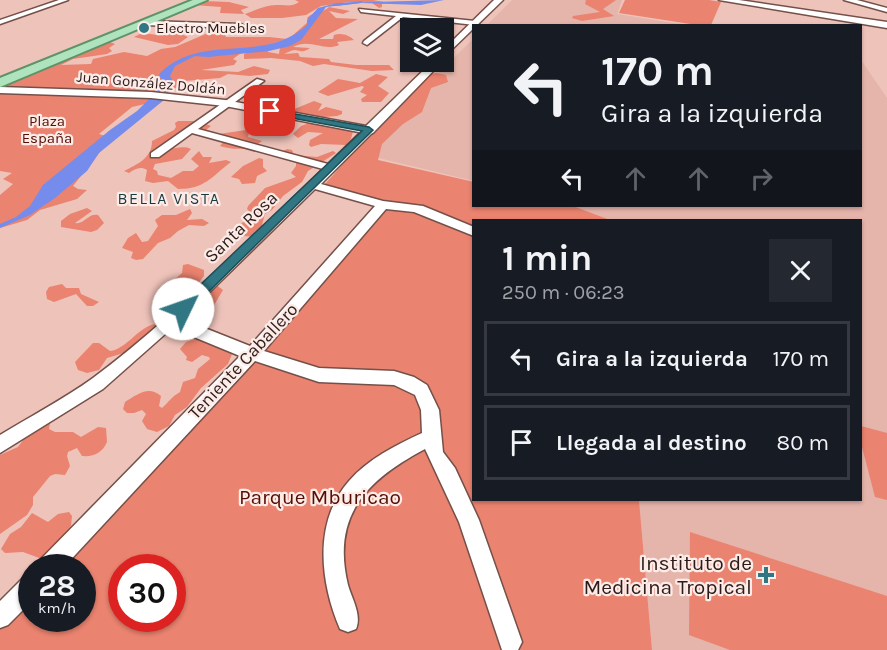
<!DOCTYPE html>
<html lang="es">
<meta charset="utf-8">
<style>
:root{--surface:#171b24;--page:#242831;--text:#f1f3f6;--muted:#9ea1a6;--line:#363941}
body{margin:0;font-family:Karla,sans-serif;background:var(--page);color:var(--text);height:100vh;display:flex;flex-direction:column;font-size:22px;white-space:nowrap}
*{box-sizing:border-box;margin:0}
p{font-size:20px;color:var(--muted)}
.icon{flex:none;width:33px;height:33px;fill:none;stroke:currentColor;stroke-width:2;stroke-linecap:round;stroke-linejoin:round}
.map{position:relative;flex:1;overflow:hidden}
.sheet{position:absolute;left:472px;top:219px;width:390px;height:282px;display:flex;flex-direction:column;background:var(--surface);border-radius:0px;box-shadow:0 2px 4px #0004}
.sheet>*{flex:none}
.banner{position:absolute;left:472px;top:24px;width:390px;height:183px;border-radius:0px;box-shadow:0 2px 4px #0004;background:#171b24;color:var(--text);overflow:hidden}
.controls{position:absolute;left:400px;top:18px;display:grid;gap:12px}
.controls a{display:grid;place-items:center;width:54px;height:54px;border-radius:0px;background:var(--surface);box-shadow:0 2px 4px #0004;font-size:30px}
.speed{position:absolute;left:18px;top:554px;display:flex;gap:12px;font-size:30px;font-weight:700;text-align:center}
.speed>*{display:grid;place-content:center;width:78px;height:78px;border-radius:50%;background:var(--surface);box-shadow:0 2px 4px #0004;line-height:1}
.speed small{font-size:15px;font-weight:400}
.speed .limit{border:9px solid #d22;background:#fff;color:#111}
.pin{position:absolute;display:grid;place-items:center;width:51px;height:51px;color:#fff;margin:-26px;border-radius:12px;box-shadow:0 3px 9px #0006}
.me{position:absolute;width:66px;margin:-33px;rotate:48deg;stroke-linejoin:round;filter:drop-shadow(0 0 4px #0008)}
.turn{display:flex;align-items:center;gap:21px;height:126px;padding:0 30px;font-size:27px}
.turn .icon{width:78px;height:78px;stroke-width:2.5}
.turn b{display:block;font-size:42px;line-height:51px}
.lanes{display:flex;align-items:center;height:57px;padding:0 30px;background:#0003;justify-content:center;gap:30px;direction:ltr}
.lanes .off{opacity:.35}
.round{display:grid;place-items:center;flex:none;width:63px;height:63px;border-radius:0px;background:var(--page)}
.overview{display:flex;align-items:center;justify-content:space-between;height:102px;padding:0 30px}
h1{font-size:36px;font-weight:700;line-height:45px}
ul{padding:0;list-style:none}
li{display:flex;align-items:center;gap:18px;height:75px;margin:0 12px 9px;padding:0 18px;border:3px solid var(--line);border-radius:0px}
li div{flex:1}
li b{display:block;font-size:22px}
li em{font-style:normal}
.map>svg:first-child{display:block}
</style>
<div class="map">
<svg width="887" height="650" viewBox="0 0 887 650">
<rect width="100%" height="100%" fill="#eec3ba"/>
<g fill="#e5b4aa">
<path d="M512 0H622L617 14 686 25 486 26Z"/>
<path d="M474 38V181L358 153Z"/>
<path d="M861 60 887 98V650H652L639 500H861V220H610L573 206H861Z"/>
</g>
<g fill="#ea836f" fill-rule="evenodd">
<path d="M295 0H373L390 3 382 4V7L379 8 372 3 349 2 321 6 306 15 282 18H251L245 14C256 10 267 4 279 5 287 5 292 7 299 2Z"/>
<path d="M586 0H616L603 9 614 16 582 21 572 18 573 16 600 12 585 4Z"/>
<path d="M625 0H709L721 2 711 25H697L619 13Z"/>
<path d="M201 1 229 2 249 7 241 10 244 14 220 13 221 7 194 5Z"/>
<path d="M329 7 350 11 343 14 329 11 336 18 358 19 319 39H333L334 35C342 32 350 36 354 40L337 42 339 45C324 52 310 38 293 47L310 48C303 53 302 51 295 50 291 50 287 53 284 54L298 53 300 57 329 59 331 62 356 65H389L394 70 372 71 324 64 313 66 300 61 271 58 244 59V54L254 50H268V52L279 54 280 47 291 40 292 36 309 21 307 18C313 11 323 13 329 7Z"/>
<path d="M172 30 188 37 178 44 168 45 134 37 142 33 158 35Z"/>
<path d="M208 33H224L226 37H269L287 39 241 53 233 59 237 61 234 65 201 70 238 72 254 66 270 70 268 74 250 76 228 74 220 78 184 81 176 88 159 92 145 104 132 107 99 134 111 138 73 186 78 189 87 190 77 199 40 210 27 220 0 228V195L13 184 3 179 12 173 0 171V83L110 42 115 44 109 48 112 51 107 54 73 59 61 65 91 64 93 59 124 52 147 56 161 49 175 47Z"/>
<path d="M436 73 446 75 448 82 431 88 422 112 403 124 382 144 378 160 474 182V206H573L610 220H474V500H639L652 650H0V614L31 580 32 618H82V567H43L386 205 322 187C355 154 378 111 414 82 420 77 429 75 436 73ZM122 567H172V618H122Z"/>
<path d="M376 74 388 77 378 86 389 93 381 102H362L361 99 367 95 360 92 364 87 362 86 328 96 318 92 338 79 360 83Z"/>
<path d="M314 101 322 104 318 111 326 107 342 111V114L337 116 324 117 320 120 292 113V110Z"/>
<path d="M178 121H198L211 126 206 130 189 128 159 147C169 152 182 144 191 149L182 159 155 164 153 169 157 171 158 175 171 178 183 171H193L199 166 191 159 199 151 203 157H212L209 163 226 160 231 162C211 177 205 189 178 189L168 181 153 183 145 181 147 170C140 166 135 169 129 173L124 171C138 164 152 158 152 141L174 130 176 127 175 123Z"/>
<path d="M309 123H325L332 128 353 131 351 139 346 145 321 144 311 147 309 145 310 140 323 133 308 132 298 138 293 134 301 126Z"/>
<path d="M246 130 249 133 248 137 262 141C250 151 233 150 220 146L224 141 219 134Z"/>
<path d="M287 149 292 150 294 155 317 157 333 151 336 153 308 171 302 182 283 196 272 210 265 214 262 225 265 228 259 237 242 236 239 233 241 224 252 214 247 209 248 206 265 188 296 177 291 173 296 166V161L277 154Z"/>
<path d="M259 158 263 159V167L267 171 257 176 255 183 242 184 239 179 231 177 243 166Z"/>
<path d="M87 208 92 211 75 223C84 225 88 213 98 215L104 223 97 230 91 232 61 227V221L70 214Z"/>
<path d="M190 209 192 213 187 220 202 219 209 223 204 226 189 225 178 231 170 238 158 243 143 259 136 260 131 258 133 252 122 248 128 238 136 233 142 242 148 241 158 226 155 220 162 215H176Z"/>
<path d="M188 264 204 270V276L195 287 215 284 223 290 213 307 201 310 191 308 184 295 174 291 173 281 182 273 183 265Z"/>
<path d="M62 284 66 288H79L81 294 99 302 93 306H87L76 294 54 302 47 299 46 292 49 287Z"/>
<path d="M155 324 157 326 127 352 107 358 99 370 87 373 78 370 75 362 93 343H99L110 351C127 349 138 327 155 324Z"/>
<path d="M197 338 234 349 228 364 201 388 187 407 175 415 169 426 157 432 147 429 142 421 146 414 142 410 134 413H127L123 409 125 402C137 395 148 385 161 396L159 406 162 408C169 402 171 397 180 392L183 382 195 378 198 369 210 359 209 357 202 355 192 362 186 360 187 357 180 349 186 342Z"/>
<path d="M62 399 51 418 49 429 55 432H73L81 437 98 427 106 428 107 442C102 453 94 457 82 456L77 448 68 452 67 456 70 466 65 475 55 474 50 476 33 497V505L27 515 0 534V455L18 447 49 405Z"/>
<path d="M861 426 887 433V500L875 497 861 443Z"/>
<path d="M69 512 72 516 71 526 42 559 23 552 5 553 1 549 10 534 21 527 32 513 48 522 58 514Z"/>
<path d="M690 532 887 596V650H730L689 635Z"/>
</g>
<g fill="#758cec">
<path d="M444 0 421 5 361 3 326 7 301 40 290 46 269 51 208 57 195 56 175 66 170 76 174 83 168 93 156 91 163 82 159 75 161 72C204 32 263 65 307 25V20L318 8 337 3Z"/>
<path d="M150 98 164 100 99 153 87 171 55 198 30 215 0 228V224L16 217 30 206 43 185 110 130 137 111Z"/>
</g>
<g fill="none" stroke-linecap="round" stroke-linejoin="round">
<path stroke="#758cec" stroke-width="2" d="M336 5 361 2"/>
<defs>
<g id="minor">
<path d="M59 0H68L0 24V20Z"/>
<path d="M359 9 475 21 479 23 475 25 403 17 367 45 363 43 364 41 396 16 361 12Z"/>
<path d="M146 21 241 24 245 26 241 28 143 25Z"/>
<path d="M257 79 264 81 198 129 328 164 365 128H373V132L321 184 383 201 423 206 474 227V236L414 212 386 209 264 351 319 368 394 371 414 377 427 385 439 410 443 452 455 468 479 520 522 642 518 650H502L459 522 425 449C367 480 331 515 348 585 352 599 362 615 356 629L348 632 340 629C320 582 313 522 349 481 368 459 396 445 422 433L421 410 415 395 394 385 319 382 255 361 64 567H38L41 559 240 356 172 328 103 389 0 453V435C31 416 64 399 93 378 176 316 249 240 323 169L192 133 159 157H151V153ZM315 189 375 206 250 346 182 319Z"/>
<path d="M32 574V601L8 625 0 628V601L24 577Z"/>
</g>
<g id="tertiary">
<path d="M494 0H503L444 57V49Z"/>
<path d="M719 0H739L887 22V28Z"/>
<path d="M844 0H857L887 8V12Z"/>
<path d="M432 62H442L373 133 369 134 225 106 151 98 0 93V87L151 92 225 100 366 126Z"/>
</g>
<path id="primary" d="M193 0H207L0 87V78Z"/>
</defs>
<use href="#minor" stroke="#745049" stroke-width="3"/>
<use href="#tertiary" stroke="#745049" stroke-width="3"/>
<use href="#primary" stroke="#5e9268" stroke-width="4"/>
<use href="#minor" fill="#fff" fill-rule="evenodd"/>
<use href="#tertiary" fill="#fff" fill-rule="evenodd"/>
<use href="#primary" fill="#afe3be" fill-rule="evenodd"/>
</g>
<path fill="#307683" stroke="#1f4d55" stroke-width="1.5" d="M267 109 369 127 373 130 188 312H179L177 309 179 305 362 131 270 114 265 111Z"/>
<g fill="#307683" stroke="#fdebe7" stroke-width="2">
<circle cx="144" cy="28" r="6"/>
<path d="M763 566h6v6h6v6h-6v6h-6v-6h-6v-6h6z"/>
</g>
<g text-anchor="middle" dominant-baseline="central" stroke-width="4.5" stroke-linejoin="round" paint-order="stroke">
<g font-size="15" fill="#2c1c19" stroke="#fdebe7" text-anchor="start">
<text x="156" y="28">Electro Muebles</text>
</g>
<g font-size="15" fill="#2c1c19" stroke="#fdebe7">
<text transform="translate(151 83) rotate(5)">Juan González Doldán</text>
</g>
<g font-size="15" fill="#550e04" stroke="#fdebe7">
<text x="47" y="121">Plaza<tspan x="47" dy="17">España</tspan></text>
</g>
<g font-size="16" letter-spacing="1.5" fill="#1a3a41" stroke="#fdebe7">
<text x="169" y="198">BELLA VISTA</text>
</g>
<g font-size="18" fill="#2c1c19" stroke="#fdebe7">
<text transform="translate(241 227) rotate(-44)">Santa Rosa</text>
<text transform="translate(243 361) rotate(-47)">Teniente Caballero</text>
</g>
<g font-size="21" fill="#550e04" stroke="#fdebe7">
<text x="320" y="497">Parque Mburicao</text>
</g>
<g font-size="21" fill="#2c1c19" stroke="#fdebe7" text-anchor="end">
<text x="752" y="563">Instituto de<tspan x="752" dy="24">Medicina Tropical</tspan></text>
</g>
</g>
</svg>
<div class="controls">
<a><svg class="icon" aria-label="layers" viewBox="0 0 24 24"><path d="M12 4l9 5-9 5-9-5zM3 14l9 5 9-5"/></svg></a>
</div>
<div class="speed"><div>28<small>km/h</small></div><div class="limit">30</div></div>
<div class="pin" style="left:270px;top:111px;background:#d93025"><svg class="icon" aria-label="arrive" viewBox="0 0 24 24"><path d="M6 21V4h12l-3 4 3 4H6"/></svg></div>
<svg class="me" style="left:183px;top:309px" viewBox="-20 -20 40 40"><circle r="19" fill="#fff"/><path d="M0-13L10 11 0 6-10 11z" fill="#307683"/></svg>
<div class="banner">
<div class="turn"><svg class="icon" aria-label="left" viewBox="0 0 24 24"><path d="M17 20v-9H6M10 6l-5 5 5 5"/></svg><div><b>170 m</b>Gira a la izquierda</div></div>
<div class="lanes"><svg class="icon" aria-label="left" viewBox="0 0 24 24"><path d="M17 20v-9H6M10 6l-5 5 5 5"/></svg><svg class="icon off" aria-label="ahead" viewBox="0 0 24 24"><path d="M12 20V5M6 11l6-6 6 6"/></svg><svg class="icon off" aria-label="ahead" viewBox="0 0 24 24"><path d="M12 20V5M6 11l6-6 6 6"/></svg><svg class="icon off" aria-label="right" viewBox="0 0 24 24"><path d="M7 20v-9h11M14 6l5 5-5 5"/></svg></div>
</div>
<section class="sheet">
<div class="overview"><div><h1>1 min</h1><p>250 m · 06:23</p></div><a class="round"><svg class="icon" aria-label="close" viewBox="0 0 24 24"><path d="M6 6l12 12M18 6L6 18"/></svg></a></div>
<ul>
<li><svg class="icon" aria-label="left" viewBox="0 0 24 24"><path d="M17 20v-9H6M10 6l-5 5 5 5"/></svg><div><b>Gira a la izquierda</b></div><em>170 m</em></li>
<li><svg class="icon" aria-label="arrive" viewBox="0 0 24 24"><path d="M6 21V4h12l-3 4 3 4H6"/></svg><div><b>Llegada al destino</b></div><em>80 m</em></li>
</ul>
</section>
</div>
